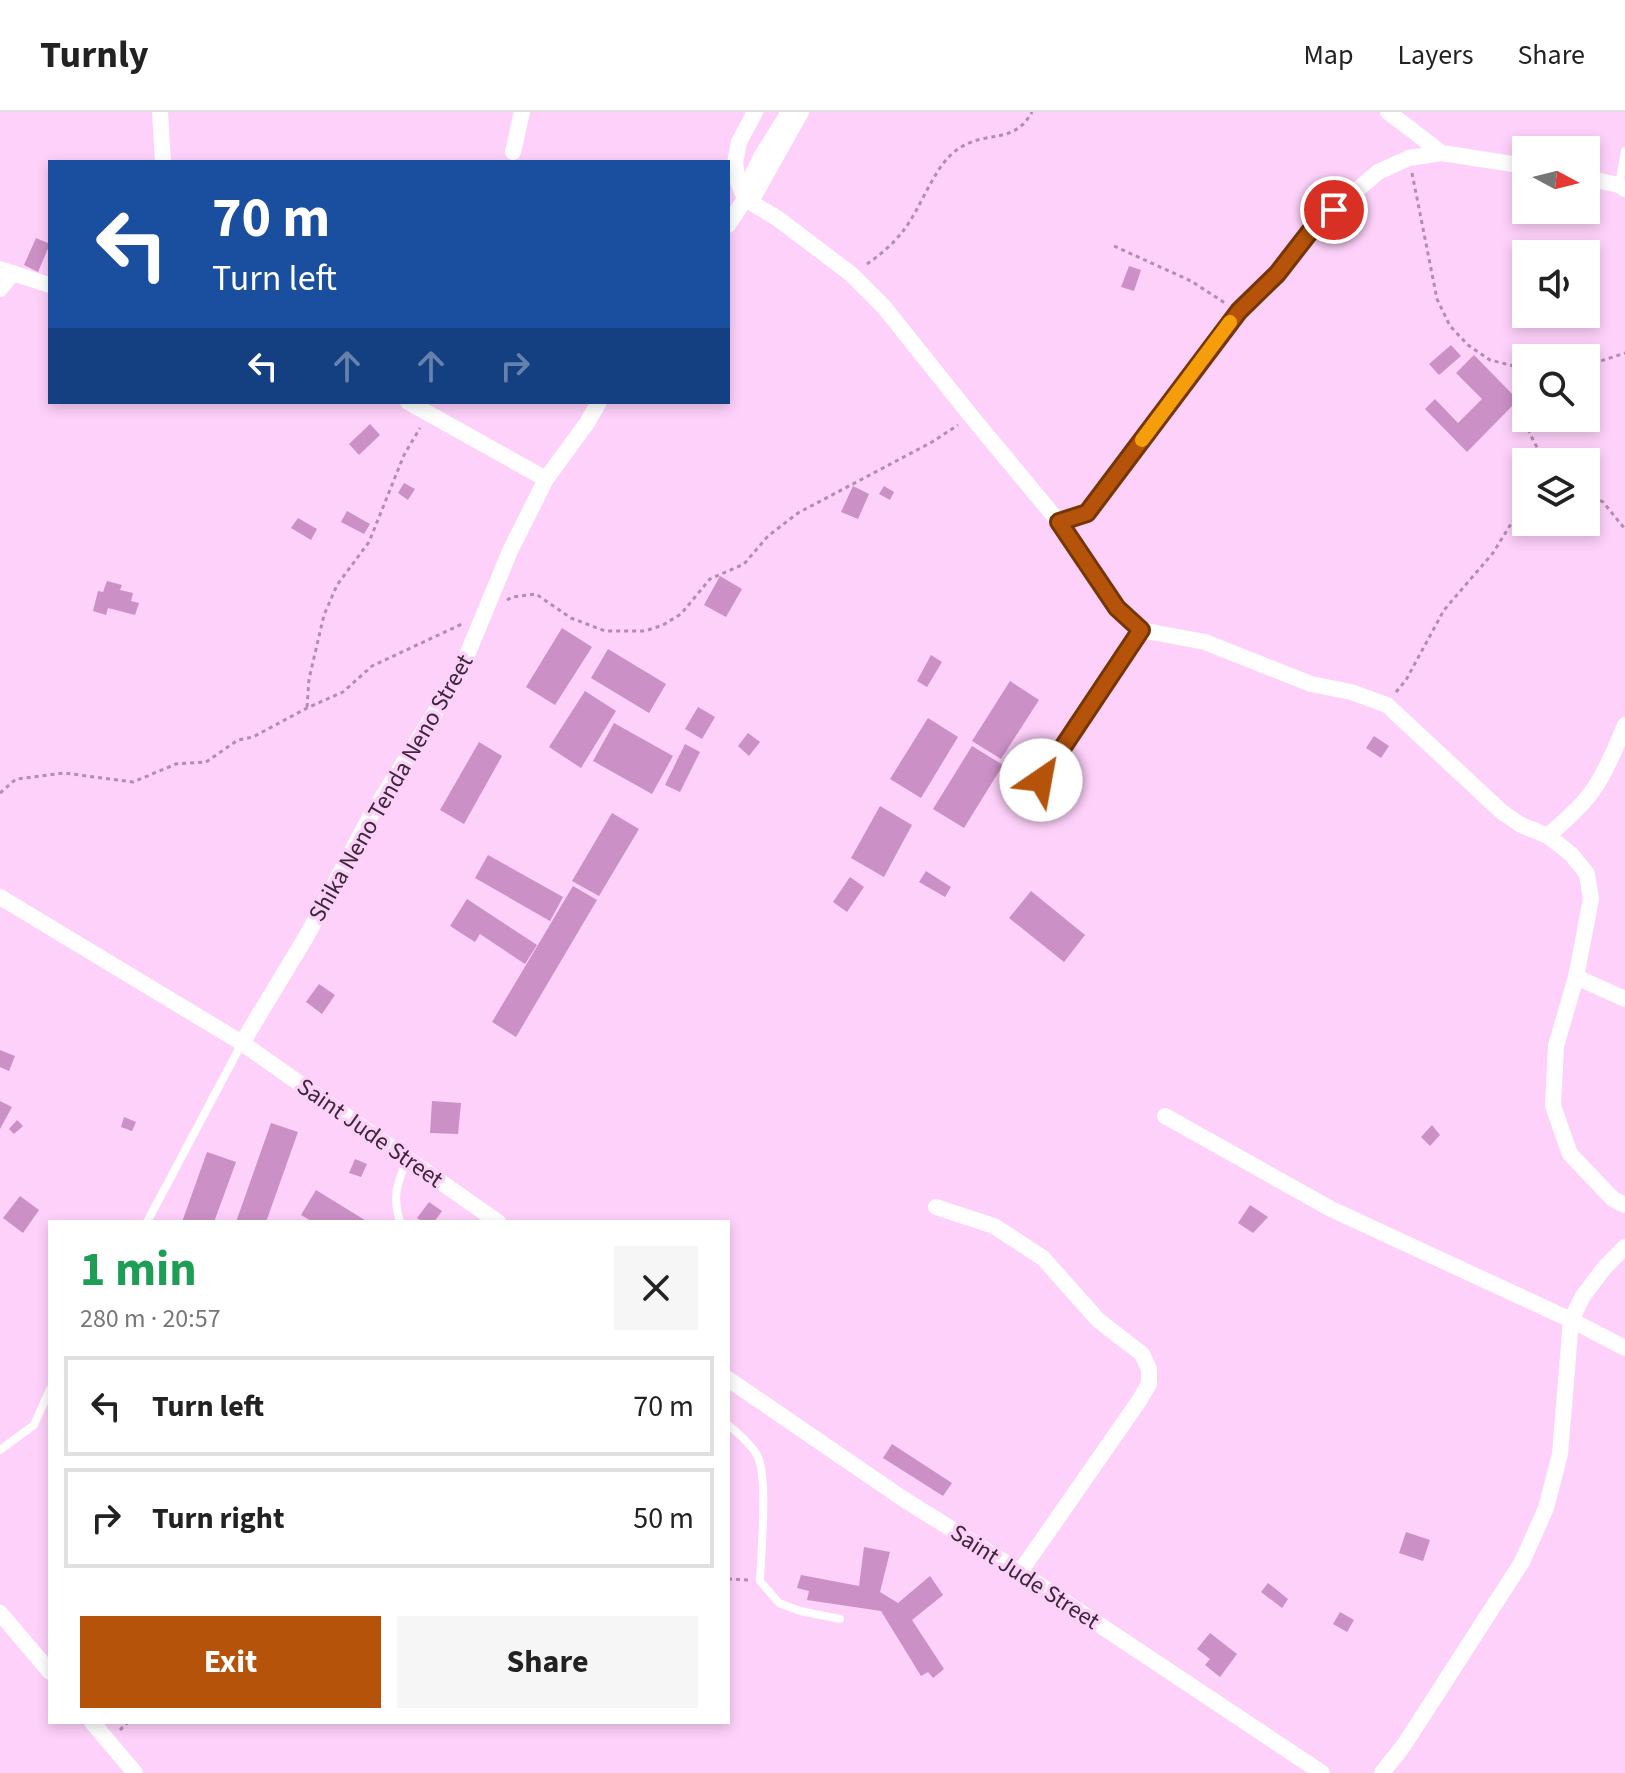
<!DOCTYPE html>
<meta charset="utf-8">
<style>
:root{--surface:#fff;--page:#f6f6f6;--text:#222;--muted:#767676;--line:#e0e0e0;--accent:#b45309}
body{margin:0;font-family:"Source Sans 3",sans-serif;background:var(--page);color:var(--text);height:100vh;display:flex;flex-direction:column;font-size:30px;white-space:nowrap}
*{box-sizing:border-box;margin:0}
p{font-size:26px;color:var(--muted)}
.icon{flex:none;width:44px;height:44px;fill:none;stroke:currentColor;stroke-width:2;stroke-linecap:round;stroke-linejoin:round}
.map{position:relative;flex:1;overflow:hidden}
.details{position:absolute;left:48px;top:1108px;width:682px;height:504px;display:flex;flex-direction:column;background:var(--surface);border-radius:0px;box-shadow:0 4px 12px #0003}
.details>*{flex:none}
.banner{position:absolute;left:48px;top:48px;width:682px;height:244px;border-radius:0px;box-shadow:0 4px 12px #0003;background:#1a4fa0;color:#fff;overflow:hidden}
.needle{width:52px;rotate:97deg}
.buttons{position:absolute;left:1512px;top:24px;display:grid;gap:16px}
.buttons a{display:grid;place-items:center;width:88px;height:88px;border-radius:0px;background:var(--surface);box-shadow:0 4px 12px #0003;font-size:40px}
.pin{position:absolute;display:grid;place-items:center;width:68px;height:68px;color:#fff;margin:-34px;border:4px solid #fff;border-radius:50%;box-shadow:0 2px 8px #0007}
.me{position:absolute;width:88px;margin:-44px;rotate:33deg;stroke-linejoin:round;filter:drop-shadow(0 0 6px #0008)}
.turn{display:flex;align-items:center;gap:28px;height:168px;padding:0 32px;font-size:36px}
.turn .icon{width:104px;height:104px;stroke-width:2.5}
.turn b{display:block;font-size:56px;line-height:68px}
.lanes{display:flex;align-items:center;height:76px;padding:0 32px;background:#0003;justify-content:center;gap:40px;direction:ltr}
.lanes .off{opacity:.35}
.round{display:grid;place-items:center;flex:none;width:84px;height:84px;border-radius:0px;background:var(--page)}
.summary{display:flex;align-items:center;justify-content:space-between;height:136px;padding:0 32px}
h1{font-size:48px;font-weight:700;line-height:60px;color:#1e9e55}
.action{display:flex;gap:16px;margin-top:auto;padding:16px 32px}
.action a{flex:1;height:92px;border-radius:0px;background:var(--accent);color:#fff;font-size:32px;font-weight:700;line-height:92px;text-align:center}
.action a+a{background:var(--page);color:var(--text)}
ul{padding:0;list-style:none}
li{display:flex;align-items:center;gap:24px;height:100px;margin:0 16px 12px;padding:0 16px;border:4px solid var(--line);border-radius:0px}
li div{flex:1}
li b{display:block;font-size:30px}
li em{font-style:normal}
header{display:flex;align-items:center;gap:48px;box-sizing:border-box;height:112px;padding:0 40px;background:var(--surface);border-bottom:2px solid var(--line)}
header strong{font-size:38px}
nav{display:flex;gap:44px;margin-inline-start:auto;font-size:28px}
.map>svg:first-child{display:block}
</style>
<header>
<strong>Turnly</strong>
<nav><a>Map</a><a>Layers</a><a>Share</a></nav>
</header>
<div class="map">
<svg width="1625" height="1661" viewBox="0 0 1625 1661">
<rect width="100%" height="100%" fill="#fed1fa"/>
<g fill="#cb90c6">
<path d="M36 126 50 132 38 160 24 153Z"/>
<path d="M1129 154 1141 158 1134 179 1121 175Z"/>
<path d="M1451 233 1461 244 1439 263 1429 252Z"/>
<path d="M1474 243 1518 288 1467 340 1425 297 1435 287 1458 311 1482 287 1456 261Z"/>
<path d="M370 312 380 323 359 343 349 332Z"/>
<path d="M404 371 415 377 408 388 398 381Z"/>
<path d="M853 374 869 382 858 407 841 400Z"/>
<path d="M884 374 894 380 890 388 879 382Z"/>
<path d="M347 399 370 412 364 422 341 410Z"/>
<path d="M298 406 317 417 311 428 291 416Z"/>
<path d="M720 464 742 477 726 505 704 493Z"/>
<path d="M107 469 122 473 120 478 133 481 131 489 139 491 135 503 108 496 106 503 93 499 98 479 103 480Z"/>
<path d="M562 516 592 535 555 593 526 575Z"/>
<path d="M608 537 666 572 649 601 591 566Z"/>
<path d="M931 543 942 550 927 575 917 569Z"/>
<path d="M1010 569 1039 588 1001 647 972 629Z"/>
<path d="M585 579 616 599 581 656 549 635Z"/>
<path d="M698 595 715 605 702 627 685 617Z"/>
<path d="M928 606 958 625 921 686 890 667Z"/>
<path d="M614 611 673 644 652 682 593 649Z"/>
<path d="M748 621 760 630 749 644 738 634Z"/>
<path d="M1374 624 1389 634 1381 646 1366 636Z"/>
<path d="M479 630 502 644 464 712 440 698Z"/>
<path d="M685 632 700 640 680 680 665 673Z"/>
<path d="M972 634 1003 653 964 716 933 697Z"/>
<path d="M880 694 912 713 884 765 851 746Z"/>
<path d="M612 701 639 717 599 784 572 769Z"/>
<path d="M488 743 563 785 550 809 475 766Z"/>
<path d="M926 759 951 775 945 785 919 770Z"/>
<path d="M850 765 864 775 847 800 833 790Z"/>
<path d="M573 774 597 788 516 925 492 910Z"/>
<path d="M1031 779 1085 823 1064 850 1009 806Z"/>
<path d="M467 787 537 833 525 852 480 822 475 830 450 814Z"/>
<path d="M319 872 335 883 322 902 306 890Z"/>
<path d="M0 938 15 944 9 959 0 955Z"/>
<path d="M0 989 12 995 0 1017Z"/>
<path d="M432 989 461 991 458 1022 430 1021Z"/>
<path d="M124 1005 136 1010 132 1019 121 1015Z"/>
<path d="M17 1008 23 1014 14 1022 9 1017Z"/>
<path d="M271 1011 298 1020 266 1110H236Z"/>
<path d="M1432 1013 1440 1023 1430 1034 1421 1025Z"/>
<path d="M207 1040 236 1050 214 1110H182Z"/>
<path d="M355 1047 367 1052 361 1065 349 1061Z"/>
<path d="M316 1078 368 1110H313L301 1103Z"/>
<path d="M20 1084 39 1098 23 1121 3 1106Z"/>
<path d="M429 1090 442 1099 434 1110H423L417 1106Z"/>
<path d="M1250 1093 1268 1105 1253 1121 1238 1111Z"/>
<path d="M892 1332 952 1371 943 1384 883 1346Z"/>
<path d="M1406 1420 1430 1428 1423 1449 1399 1441Z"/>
<path d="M864 1435 890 1440 880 1480 898 1491 930 1464 943 1483 912 1508 944 1557 933 1566 928 1560 921 1564 881 1499 807 1488 809 1479 797 1476 801 1463 859 1474Z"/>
<path d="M1268 1471 1288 1487 1282 1496 1261 1480Z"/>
<path d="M1340 1500 1354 1508 1347 1520 1333 1512Z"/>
<path d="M1210 1521 1237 1542 1220 1565 1205 1553 1210 1547 1197 1537Z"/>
</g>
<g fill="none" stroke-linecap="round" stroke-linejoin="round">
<g stroke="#b08ead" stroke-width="3" stroke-dasharray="4 4" stroke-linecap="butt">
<path d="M1412 61 1437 187 1450 214 1468 233 1490 248 1526 257"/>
<path d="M1114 134 1191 169 1225 191"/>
<path d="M867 152C879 144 894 131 903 119 921 97 934 53 958 37 987 17 1013 34 1032 0"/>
<path d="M1586 254 1625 241"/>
<path d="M1526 286C1518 308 1535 330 1545 350"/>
<path d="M1586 381 1603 390 1625 417"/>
<path d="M507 488 512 485 536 482 571 506 605 519H645L663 513 681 502 710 467 744 452 768 424 798 401 932 330 958 313"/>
<path d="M1396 580 1406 568 1444 498 1493 441 1517 402 1526 394"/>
<path d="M307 595 309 567 324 503 337 473 369 430 404 343 420 316"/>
<path d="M0 681 16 667 64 661 133 670 176 652 206 650 238 628 253 625 307 596 343 580 372 554 462 512"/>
<path d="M728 1467 748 1468"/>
<path d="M120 1618 128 1610"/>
</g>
<g stroke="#fff" stroke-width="8">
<path d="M1619 73 1625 39"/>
<path d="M1041 668 1141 518"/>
<path d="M147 1110 242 931"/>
<path d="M400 1110C392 1083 397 1073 407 1047"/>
<path d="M728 1313C738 1321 752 1333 758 1345 768 1367 761 1441 760 1469L779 1491 800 1499 840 1507"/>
<path d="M0 1338 34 1313 50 1277"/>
</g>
<g stroke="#fff" stroke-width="16">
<path d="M160 0 163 50"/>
<path d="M755 0 739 30 735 51 738 70 745 87 777 106 851 162 884 195 971 304 1059 410 1117 496 1141 518 1205 530 1311 572 1351 580 1387 593 1502 700 1521 713 1548 724 1571 742 1587 762 1591 787 1576 865 1556 934 1553 994 1570 1042 1613 1087 1625 1093"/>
<path d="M1388 0 1442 41 1526 54"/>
<path d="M513 40 522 0"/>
<path d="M1586 66 1619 73 1625 77"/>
<path d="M751 89 801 0"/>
<path d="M728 113 745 87 752 64 761 45 789 0"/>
<path d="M0 157 50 173"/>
<path d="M0 177 13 161"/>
<path d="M408 290 546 367"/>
<path d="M1059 410 1087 401 1239 199 1277 162 1312 117 1378 60 1409 46 1442 41"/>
<path d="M1548 724C1565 708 1585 692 1597 672 1609 653 1617 633 1625 613"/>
<path d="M0 785 242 931 498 1110"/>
<path d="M1576 865 1625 887"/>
<path d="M242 931 306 825 370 705 460 560 510 439 546 367 587 311 599 290"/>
<path d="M1165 1004 1331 1097 1571 1208 1625 1236"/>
<path d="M936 1095 994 1114 1043 1146 1098 1208 1142 1242 1149 1257V1272L1139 1289 1020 1460"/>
<path d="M728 1267 902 1386 1020 1460 1322 1661"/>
<path d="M0 1501 50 1560"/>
<path d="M92 1610 135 1661"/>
<path d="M1382 1661 1404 1633 1522 1450 1546 1396 1560 1342 1571 1208 1583 1184 1605 1155 1625 1135"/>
</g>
</g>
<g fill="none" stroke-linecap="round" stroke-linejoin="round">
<defs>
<path id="route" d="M1041 668 1141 518 1117 496 1059 410 1087 401 1239 199 1277 162 1312 117 1334 98"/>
</defs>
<use href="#route" stroke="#753606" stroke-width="20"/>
<use href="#route" stroke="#b45309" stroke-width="14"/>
<path stroke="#f59e0b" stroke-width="14" d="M1142 328 1230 210"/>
</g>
<g text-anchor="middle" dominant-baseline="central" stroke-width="7" stroke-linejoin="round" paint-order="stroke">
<g font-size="24" fill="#3b2939" stroke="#fed1fa">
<text transform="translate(391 676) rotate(-60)">Shika Neno Tenda Neno Street</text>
<text transform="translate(370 1021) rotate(35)">Saint Jude Street</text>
<text transform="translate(1025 1465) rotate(33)">Saint Jude Street</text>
</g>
</g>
</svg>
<div class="buttons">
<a><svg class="needle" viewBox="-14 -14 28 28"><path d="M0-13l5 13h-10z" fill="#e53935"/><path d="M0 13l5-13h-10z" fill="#767676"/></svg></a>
<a><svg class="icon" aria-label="sound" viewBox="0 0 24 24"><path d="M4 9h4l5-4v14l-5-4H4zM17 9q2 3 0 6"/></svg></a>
<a><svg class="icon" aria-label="search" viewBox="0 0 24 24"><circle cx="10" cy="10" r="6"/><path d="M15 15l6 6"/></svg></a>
<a><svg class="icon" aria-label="layers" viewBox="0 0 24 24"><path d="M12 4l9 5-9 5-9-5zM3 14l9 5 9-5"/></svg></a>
</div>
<div class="pin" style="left:1334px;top:98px;background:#d93025"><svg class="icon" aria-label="arrive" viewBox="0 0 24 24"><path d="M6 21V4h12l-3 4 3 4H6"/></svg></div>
<svg class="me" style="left:1041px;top:668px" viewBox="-20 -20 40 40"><circle r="19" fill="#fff"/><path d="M0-13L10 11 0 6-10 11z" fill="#b45309"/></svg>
<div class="banner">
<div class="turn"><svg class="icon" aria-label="left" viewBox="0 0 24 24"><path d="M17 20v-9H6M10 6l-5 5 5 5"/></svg><div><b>70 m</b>Turn left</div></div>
<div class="lanes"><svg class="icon" aria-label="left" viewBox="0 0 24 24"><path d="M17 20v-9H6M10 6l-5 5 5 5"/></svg><svg class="icon off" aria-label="ahead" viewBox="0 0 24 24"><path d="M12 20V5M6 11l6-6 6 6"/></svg><svg class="icon off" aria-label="ahead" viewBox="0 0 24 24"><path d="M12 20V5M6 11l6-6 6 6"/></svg><svg class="icon off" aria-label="right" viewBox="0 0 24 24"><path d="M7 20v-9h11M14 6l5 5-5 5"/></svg></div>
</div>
<section class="details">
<div class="summary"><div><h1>1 min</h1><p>280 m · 20:57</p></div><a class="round"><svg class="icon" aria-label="close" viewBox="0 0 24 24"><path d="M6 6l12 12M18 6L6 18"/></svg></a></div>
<ul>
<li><svg class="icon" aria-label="left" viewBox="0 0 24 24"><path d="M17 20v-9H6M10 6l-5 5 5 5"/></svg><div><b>Turn left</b></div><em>70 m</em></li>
<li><svg class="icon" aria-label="right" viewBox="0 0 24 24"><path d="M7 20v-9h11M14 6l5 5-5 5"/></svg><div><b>Turn right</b></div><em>50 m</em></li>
</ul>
<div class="action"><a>Exit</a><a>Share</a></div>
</section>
</div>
